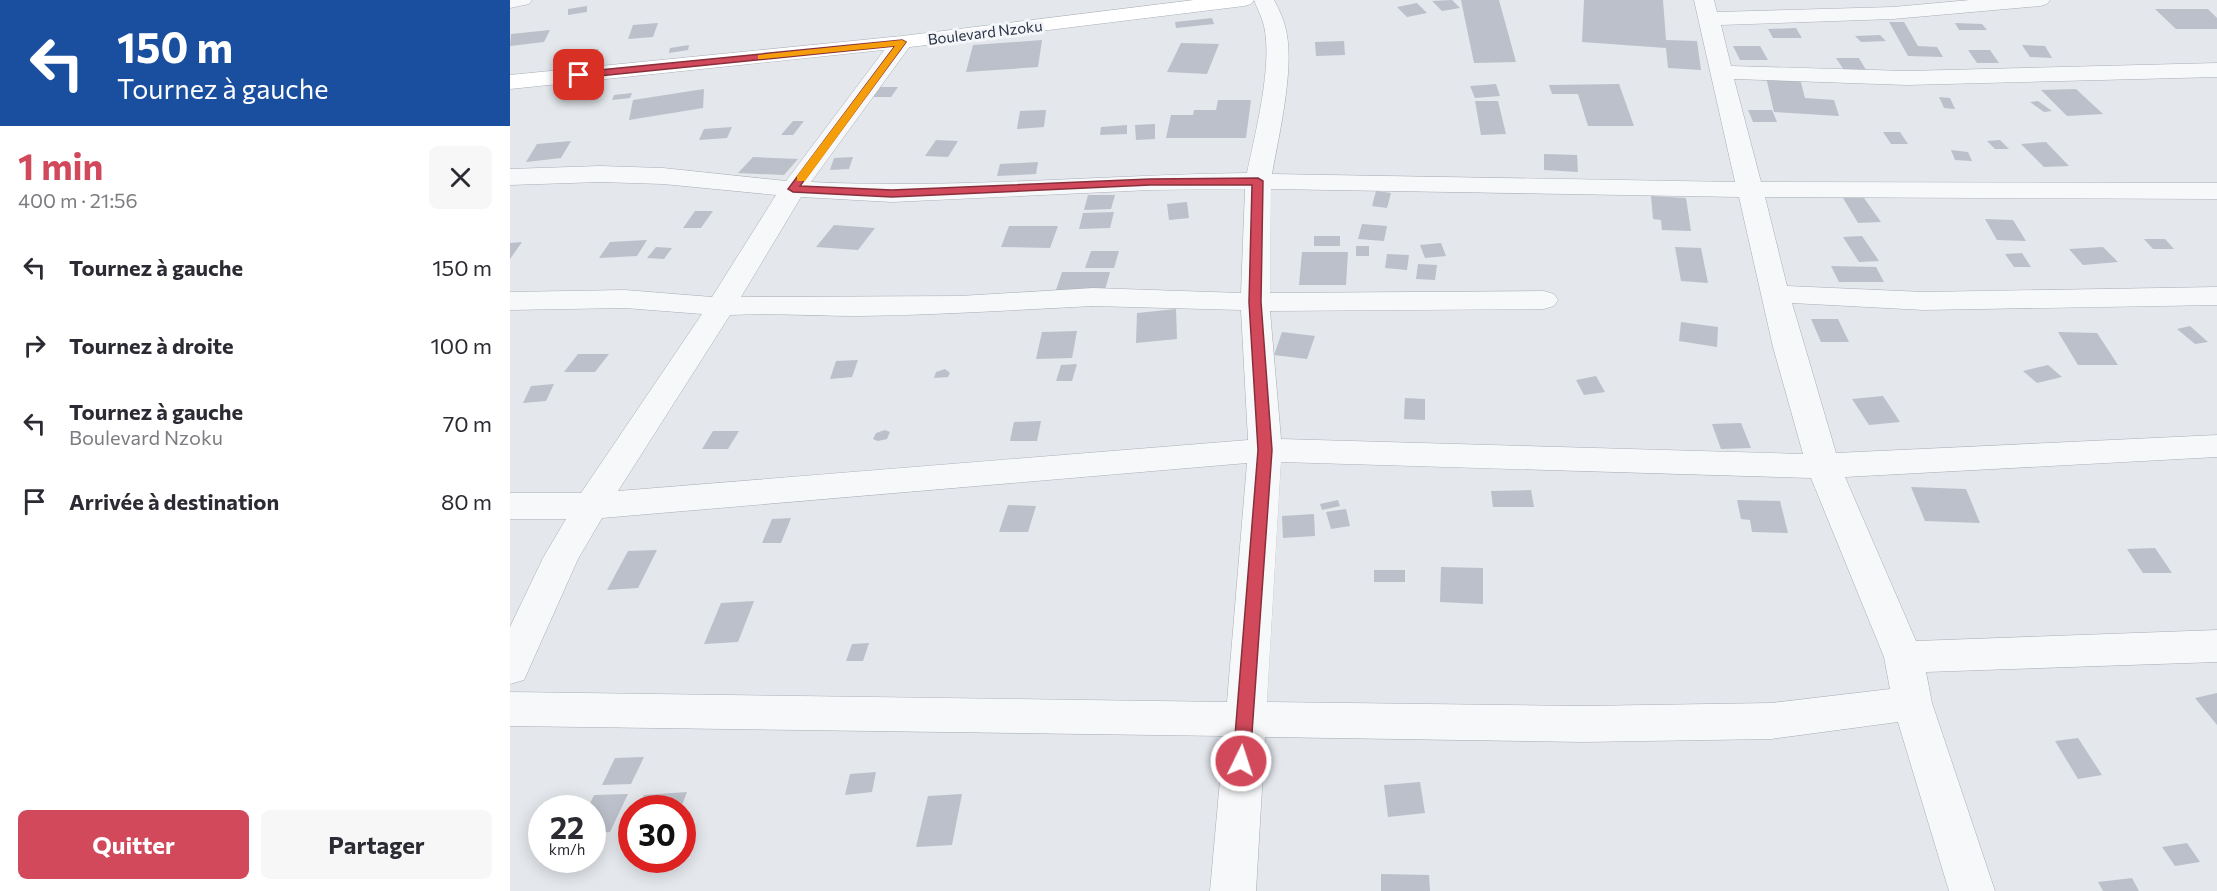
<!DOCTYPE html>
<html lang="fr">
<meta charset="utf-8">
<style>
:root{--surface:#fff;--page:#f7f7f7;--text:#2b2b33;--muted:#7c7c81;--accent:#d1495b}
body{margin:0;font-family:Commissioner,sans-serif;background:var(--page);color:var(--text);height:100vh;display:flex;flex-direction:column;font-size:22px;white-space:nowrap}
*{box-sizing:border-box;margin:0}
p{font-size:20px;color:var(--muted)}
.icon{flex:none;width:33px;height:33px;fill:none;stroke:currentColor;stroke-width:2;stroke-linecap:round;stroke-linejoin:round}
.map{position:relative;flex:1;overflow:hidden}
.sheet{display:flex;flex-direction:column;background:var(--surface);width:510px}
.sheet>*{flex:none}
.top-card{background:#1a4fa0;color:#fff;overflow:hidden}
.speed{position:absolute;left:18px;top:795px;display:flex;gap:12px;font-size:30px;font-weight:700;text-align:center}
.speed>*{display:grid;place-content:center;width:78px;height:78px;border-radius:50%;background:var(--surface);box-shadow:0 3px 15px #0003;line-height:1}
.speed small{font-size:15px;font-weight:400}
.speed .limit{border:9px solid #d22;background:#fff;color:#111}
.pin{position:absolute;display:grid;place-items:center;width:51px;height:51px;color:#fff;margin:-26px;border-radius:12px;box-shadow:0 3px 9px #0006}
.me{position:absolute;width:66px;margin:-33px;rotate:4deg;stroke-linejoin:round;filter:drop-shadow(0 0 4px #0008)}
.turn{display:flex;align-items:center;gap:21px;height:126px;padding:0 18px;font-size:27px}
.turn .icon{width:78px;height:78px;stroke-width:2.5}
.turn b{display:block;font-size:42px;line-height:51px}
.round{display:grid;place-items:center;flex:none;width:63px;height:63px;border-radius:9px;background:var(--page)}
.summary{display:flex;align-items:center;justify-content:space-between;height:102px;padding:0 18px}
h1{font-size:36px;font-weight:700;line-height:45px;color:var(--accent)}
.cta{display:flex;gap:12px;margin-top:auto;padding:12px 18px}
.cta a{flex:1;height:69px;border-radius:9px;background:var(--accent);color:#fff;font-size:24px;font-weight:700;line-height:69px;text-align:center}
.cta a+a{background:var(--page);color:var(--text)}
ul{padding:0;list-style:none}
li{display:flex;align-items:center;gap:18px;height:78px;padding:0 18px}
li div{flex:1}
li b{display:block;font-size:22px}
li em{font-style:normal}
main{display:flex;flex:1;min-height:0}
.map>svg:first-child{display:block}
</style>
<main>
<section class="sheet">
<div class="top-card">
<div class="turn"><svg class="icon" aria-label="left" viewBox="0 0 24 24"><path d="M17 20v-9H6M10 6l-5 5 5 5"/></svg><div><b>150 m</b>Tournez à gauche</div></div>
</div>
<div class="summary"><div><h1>1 min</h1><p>400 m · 21:56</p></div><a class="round"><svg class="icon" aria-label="close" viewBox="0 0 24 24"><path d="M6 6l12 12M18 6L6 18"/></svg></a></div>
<ul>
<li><svg class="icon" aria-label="left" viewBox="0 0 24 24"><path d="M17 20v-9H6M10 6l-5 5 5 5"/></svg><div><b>Tournez à gauche</b></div><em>150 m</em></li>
<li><svg class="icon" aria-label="right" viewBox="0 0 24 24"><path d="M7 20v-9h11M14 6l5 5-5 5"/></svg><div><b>Tournez à droite</b></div><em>100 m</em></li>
<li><svg class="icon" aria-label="left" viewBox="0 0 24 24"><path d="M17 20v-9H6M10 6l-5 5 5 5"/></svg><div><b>Tournez à gauche</b><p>Boulevard Nzoku</p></div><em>70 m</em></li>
<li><svg class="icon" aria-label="arrive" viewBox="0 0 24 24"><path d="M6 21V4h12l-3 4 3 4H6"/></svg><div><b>Arrivée à destination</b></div><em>80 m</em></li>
</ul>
<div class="cta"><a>Quitter</a><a>Partager</a></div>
</section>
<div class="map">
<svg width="1707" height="891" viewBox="0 0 1707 891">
<rect width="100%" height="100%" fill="#e4e7ec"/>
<g fill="#bbc0ca">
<path d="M942 0 950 8 932 11 922 1Z"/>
<path d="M951 0H989L1006 62 964 63Z"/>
<path d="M1074 0H1153L1156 40 1187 41 1191 70 1158 68 1156 48 1072 42Z"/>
<path d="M907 3 917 13 897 17 887 7Z"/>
<path d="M77 6V12L58 15V9Z"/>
<path d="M1645 9H1698L1707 18V29H1666Z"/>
<path d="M702 18 704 24 666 28 665 22Z"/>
<path d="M1379 22H1394L1408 46 1427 47 1433 57 1398 56Z"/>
<path d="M148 23 143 37 118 39 123 25Z"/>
<path d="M1445 23 1472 24 1477 30H1449Z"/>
<path d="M1286 28 1292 38H1263L1258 29Z"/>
<path d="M40 30 34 42 0 46 1 34Z"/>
<path d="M1370 35 1376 41 1351 42 1345 36Z"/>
<path d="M532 40 528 67 456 72 463 45Z"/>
<path d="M834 41 835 55 806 56 805 42Z"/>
<path d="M671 43 709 44 697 74 657 72Z"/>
<path d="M179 45 178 50 159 53 160 48Z"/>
<path d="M1512 45 1535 46 1542 58 1520 57Z"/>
<path d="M1223 46H1250L1258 60H1230Z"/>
<path d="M89 49 86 55 58 57 62 51Z"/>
<path d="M1458 50H1480L1489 63H1467Z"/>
<path d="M1326 58H1349L1356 70H1334Z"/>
<path d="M1256 77 1290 79 1295 98 1324 100 1329 116 1264 112Z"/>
<path d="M986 84 990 96 965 98 960 86Z"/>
<path d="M1109 84 1124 126H1078L1068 94H1042L1039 85Z"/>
<path d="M370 87H388L381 97H363Z"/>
<path d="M194 89 193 108 119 120 123 100Z"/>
<path d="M1566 89 1593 114 1557 116 1531 90Z"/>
<path d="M122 93 120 98 102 100 104 95Z"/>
<path d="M1429 97 1440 98 1445 109 1434 108Z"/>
<path d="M708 100H741L736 138H656L661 115H683L684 110H706Z"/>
<path d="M965 101H988L996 134 971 135Z"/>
<path d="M1528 101 1542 111 1534 112 1520 102Z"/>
<path d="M536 110 534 127 507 129 510 111Z"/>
<path d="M1238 110H1262L1267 122H1243Z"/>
<path d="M283 121H294L283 135H271Z"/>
<path d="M645 124V139L626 140 625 125Z"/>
<path d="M617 125V134L590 135 591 127Z"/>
<path d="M222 127 217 138 189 140 194 129Z"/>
<path d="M1373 132H1390L1398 144H1381Z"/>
<path d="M426 140 448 141 438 157 415 156Z"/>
<path d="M1490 140 1499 149H1485L1477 141Z"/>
<path d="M61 141 51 158 16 162 27 144Z"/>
<path d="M1536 142 1559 166 1534 167 1511 144Z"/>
<path d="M1441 150 1458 152 1462 161 1445 160Z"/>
<path d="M1034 154 1067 155 1068 172 1034 170Z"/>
<path d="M243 157 288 159 274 175 228 173Z"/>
<path d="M343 157 339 169 320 170 324 158Z"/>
<path d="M528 162 526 174 487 176 490 164Z"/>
<path d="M866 191 881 193 877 208 862 206Z"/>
<path d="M578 195H605L601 209 574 210Z"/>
<path d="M1141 196 1176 198 1181 231 1152 230 1151 220 1143 219Z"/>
<path d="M1333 198H1354L1371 222 1348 223Z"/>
<path d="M677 202 679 218 659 220 657 204Z"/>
<path d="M185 211H203L191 228H173Z"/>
<path d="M604 212 600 228 569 229 573 213Z"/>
<path d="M1475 219 1503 220 1516 241 1487 240Z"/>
<path d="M852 224 877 226 874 241 848 239Z"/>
<path d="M324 225 365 228 348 250 306 247Z"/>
<path d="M499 226H548L540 248 491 247Z"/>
<rect x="804" y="236" width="26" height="10"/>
<path d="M1352 236 1369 261 1349 262 1333 237Z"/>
<path d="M1634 239H1655L1664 249H1643Z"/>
<path d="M137 240 127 256 89 258 100 242Z"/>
<path d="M12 242 0 259V243Z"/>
<path d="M931 243 936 256 915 258 910 245Z"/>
<rect x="846" y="246" width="13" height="10"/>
<path d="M146 247 162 248 154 259 137 258Z"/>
<path d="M1165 247 1191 248 1198 283 1171 281Z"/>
<path d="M1593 247 1608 262 1573 265 1559 249Z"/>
<path d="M581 251H609L604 268H575Z"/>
<path d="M792 252H838L836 285H789Z"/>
<path d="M1512 253 1521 267H1504L1495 254Z"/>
<path d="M877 254 899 255 897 270 875 268Z"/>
<path d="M908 264 927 265 925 280 906 279Z"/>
<path d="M1321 266 1366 267 1374 282H1329Z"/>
<path d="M552 272H600L595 290H546Z"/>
<path d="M666 309 667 339 626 343 627 313Z"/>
<path d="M1301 319H1328L1339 342H1311Z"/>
<path d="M1171 322 1208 327 1207 347 1169 341Z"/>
<path d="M1680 326 1698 342 1685 344 1667 329Z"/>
<path d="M567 331 562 358 526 359 532 332Z"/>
<path d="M772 332 805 336 797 359 764 355Z"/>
<path d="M1548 332 1587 333 1608 365H1568Z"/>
<path d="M68 354H99L85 372H54Z"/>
<path d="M348 360 342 377 320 379 326 361Z"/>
<path d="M567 364 562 381H546L551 365Z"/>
<path d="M1538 365 1552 377 1527 383 1513 371Z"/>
<path d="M435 369 440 373 438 377 424 378 426 372Z"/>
<path d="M1086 376 1095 392 1074 395 1066 380Z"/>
<path d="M44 384 36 401 13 403 21 386Z"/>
<path d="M1373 396 1390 422 1359 425 1342 399Z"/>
<path d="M895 398 915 399V420L894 419Z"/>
<path d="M531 421 527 441H500L504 422Z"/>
<path d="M1231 423 1241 448 1211 449 1202 424Z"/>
<path d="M375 430 380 432 377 439 368 441 363 439 366 433Z"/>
<path d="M203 431H229L218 449H192Z"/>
<path d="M1401 487 1456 489 1470 523 1415 521Z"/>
<path d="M1021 490 1024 507H983L981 491Z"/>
<path d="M828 500 830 506 812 510 810 504Z"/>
<path d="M1227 500 1270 501 1278 533 1242 532 1240 520 1231 519Z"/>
<path d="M498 505 526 506 518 532H489Z"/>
<path d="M836 509 840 526 821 529 816 512Z"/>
<path d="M804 514 805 536 773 538 772 516Z"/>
<path d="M281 518 271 543H252L262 519Z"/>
<path d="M1645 548 1662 573H1633L1617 549Z"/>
<path d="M147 550 128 588 97 590 118 551Z"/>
<path d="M931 567 973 568V604L930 602Z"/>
<rect x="864" y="570" width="31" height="12"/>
<path d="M244 601 228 642 194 644 211 603Z"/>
<path d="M359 643 353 661H336L342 644Z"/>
<path d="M1707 693V725L1685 698Z"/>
<path d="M1568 738 1592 775 1568 779 1545 741Z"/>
<path d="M134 757 121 784 92 785 105 758Z"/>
<path d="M366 772 362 792 335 795 340 774Z"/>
<path d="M910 782 915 813 878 817 874 785Z"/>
<path d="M177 792 171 808H129L134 795Z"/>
<path d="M118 794 100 832 82 833V808H78L84 795Z"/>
<path d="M452 794 442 845 406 847 418 796Z"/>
<path d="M1677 843 1690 862 1665 866 1652 847Z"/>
<path d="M871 874 919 875 920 891H871Z"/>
<path d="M1622 878 1629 891H1593L1588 882Z"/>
</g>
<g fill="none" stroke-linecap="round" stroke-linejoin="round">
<defs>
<g id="street">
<path d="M0 0H22L19 4 0 8Z"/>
<path d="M744 0H764C768 8 773 17 775 26 786 64 769 134 762 174L1225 182 1184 0H1204L1207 12 1383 7 1460 0H1540L1537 4 1530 6 1383 19 1211 25 1221 66 1397 71 1707 63V77L1397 85 1224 79 1251 182 1707 183V199L1255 197 1277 286 1414 292 1707 287V305L1414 310 1282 303 1326 453 1707 435V457L1335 477 1406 641 1707 630V662L1416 672 1422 703 1485 891H1439L1388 722 1261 739 1073 742 755 737 746 891H700L714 736 0 726V692L717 702 737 463 92 518 68 559 14 680 0 684V627L33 558 56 519H0V493H71L192 314 115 308 0 310V292L115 290 202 297 266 195 153 184 90 182 0 185V169L90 166 153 168 276 181 384 37H400L403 42 301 182C446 189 592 175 737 173 745 134 763 65 754 26 752 17 747 8 744 0ZM735 189 731 293 583 288 450 296 231 297 291 197 382 202 640 190ZM761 189 1229 197 1263 347 1293 454 771 439 760 311 1034 309 1044 306 1048 300 1044 294 1034 291 760 293ZM583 306 731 310 738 440 108 491 220 315C263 313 306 316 349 316 427 315 505 310 583 306ZM771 462 1301 478 1374 657 1380 689 1261 703 1073 706 757 702Z"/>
</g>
<path id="secondary" d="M684 0H744L741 4 734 6 392 48 0 89V75L392 36Z"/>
</defs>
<use href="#street" stroke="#a9aeb7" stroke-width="1"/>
<use href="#secondary" stroke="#a9aeb7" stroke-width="1"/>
<use href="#street" fill="#f7f8fa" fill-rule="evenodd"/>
<use href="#secondary" fill="#fff" fill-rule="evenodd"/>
</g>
<path fill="#d1495b" stroke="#882f3b" stroke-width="1.5" d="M392 40 396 42 290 186 382 190 640 179 748 178 753 181 751 302 762 450 740 761 737 767 731 769 725 767 723 761 748 450 739 302 742 185H640L382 197 283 192 278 189 385 46 69 78 65 75 69 72Z"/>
<path fill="#f59e0b" d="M392 40 396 42 295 181H287V176L385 46 251 59H248V55Z"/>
<g text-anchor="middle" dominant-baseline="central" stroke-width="6" stroke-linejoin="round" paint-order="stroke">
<g font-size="15" fill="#2b3445" stroke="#f4f6f9">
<text transform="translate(475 32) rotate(-7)">Boulevard Nzoku</text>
</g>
</g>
</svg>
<div class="speed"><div>22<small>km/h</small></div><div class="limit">30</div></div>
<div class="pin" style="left:69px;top:75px;background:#d93025"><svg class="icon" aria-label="arrive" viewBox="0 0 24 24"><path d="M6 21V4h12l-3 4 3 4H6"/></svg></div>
<svg class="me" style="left:731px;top:761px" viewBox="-20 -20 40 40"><circle r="17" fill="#d1495b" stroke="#fff" stroke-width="3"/><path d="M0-11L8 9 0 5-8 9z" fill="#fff"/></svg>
</div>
</main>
